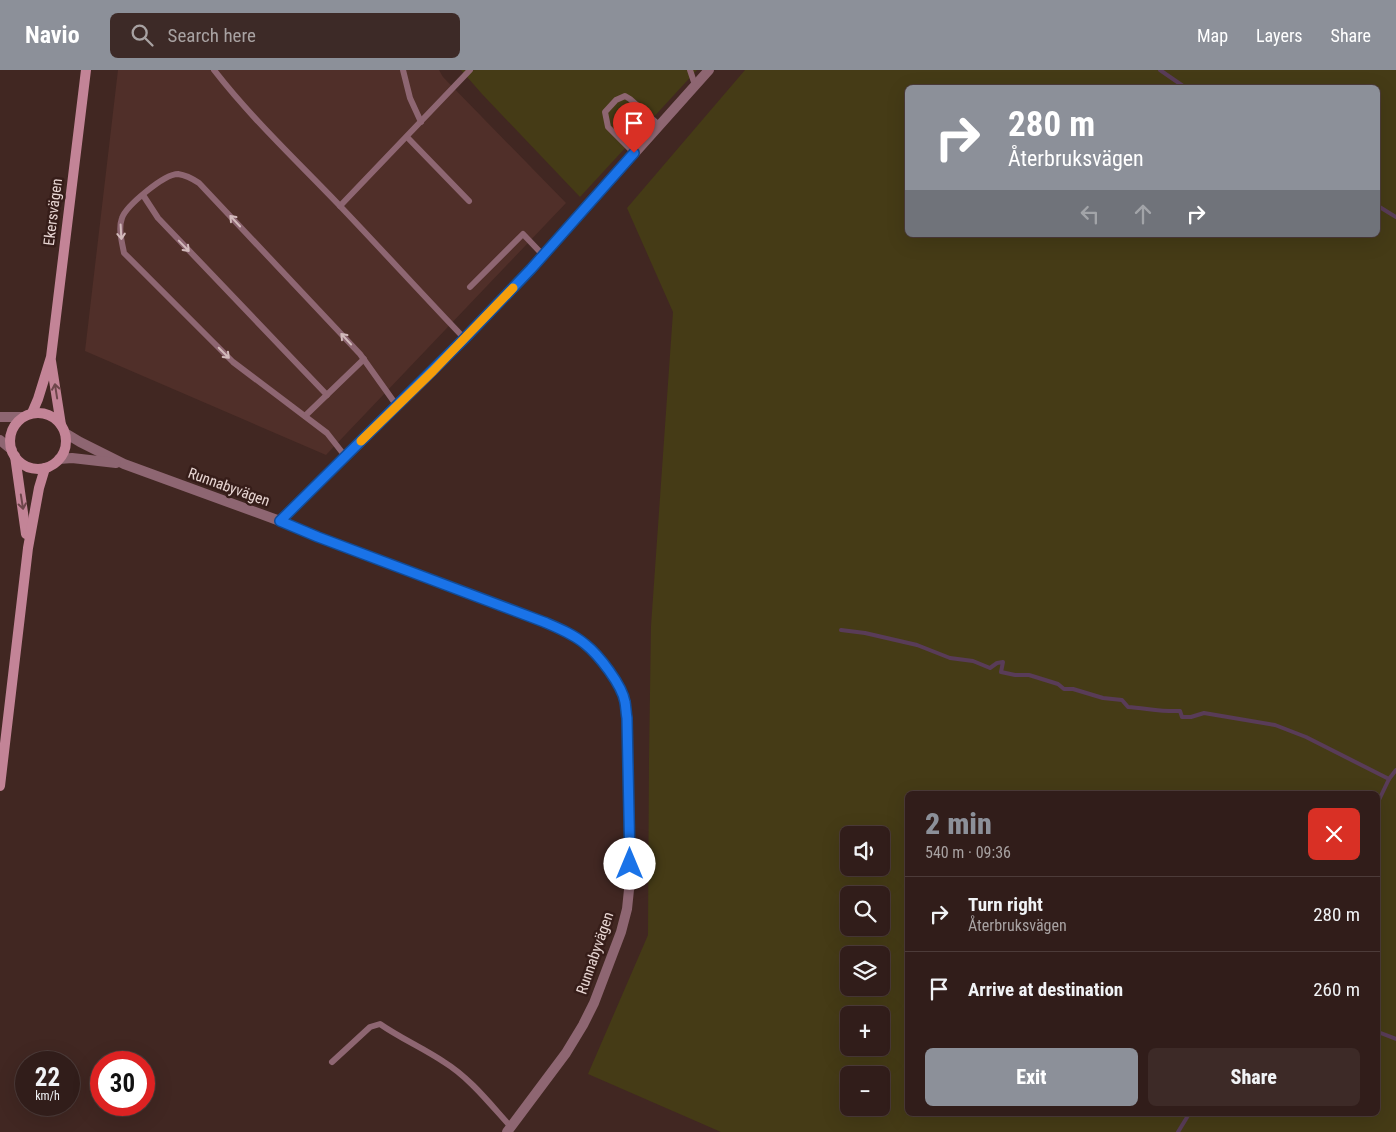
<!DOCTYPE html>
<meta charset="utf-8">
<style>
:root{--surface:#311d1a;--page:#3d2a27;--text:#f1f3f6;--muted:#a8a2a2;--line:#4c3b39;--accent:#8c9099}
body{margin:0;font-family:"Roboto Condensed",sans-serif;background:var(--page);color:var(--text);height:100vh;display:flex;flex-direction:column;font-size:19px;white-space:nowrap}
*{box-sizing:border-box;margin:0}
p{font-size:16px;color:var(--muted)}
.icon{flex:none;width:28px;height:28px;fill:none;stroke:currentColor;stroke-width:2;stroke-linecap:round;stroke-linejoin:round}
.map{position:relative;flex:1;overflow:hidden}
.drawer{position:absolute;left:905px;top:721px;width:475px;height:325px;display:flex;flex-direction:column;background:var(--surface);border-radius:8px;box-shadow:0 5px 20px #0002,0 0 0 1px var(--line)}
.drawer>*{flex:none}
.banner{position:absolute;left:905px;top:15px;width:475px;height:152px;border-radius:8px;box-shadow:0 5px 20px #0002,0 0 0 1px var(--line);background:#8c9099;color:#fff;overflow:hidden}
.fabs{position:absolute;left:840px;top:756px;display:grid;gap:10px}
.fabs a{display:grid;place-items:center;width:50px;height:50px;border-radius:8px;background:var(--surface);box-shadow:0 5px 20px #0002,0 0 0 1px var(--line);font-size:25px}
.speed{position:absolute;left:15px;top:981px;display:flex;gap:10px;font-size:25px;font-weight:700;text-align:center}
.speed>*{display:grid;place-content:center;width:65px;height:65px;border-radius:50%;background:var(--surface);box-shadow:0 5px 20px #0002,0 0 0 1px var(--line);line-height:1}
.speed small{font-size:12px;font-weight:400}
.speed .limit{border:8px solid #d22;background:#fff;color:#111}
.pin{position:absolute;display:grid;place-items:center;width:42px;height:42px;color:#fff;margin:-51px -21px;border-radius:50% 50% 50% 0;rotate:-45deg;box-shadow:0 0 5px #0007}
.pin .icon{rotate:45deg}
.me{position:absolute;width:55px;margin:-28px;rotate:0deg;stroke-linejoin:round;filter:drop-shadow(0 0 4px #0008)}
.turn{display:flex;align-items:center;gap:18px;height:105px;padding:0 20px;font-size:22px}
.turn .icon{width:65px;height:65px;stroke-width:2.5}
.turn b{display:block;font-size:35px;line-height:42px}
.lanes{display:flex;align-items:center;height:48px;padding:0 20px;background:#0003;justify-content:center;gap:25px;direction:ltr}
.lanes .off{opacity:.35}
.round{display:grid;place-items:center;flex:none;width:52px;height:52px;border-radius:8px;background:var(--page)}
.overview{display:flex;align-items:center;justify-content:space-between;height:85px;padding:0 20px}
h1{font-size:30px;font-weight:800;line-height:38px;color:var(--accent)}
.button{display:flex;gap:10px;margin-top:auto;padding:10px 20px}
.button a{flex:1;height:58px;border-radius:8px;background:var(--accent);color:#fff;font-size:20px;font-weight:800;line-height:58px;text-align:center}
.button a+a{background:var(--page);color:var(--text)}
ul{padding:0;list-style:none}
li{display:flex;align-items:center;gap:15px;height:75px;padding:0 20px;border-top:1px solid var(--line)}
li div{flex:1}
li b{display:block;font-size:19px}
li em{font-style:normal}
header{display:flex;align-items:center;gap:30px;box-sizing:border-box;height:70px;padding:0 25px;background:var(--accent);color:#fff}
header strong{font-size:24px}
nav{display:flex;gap:28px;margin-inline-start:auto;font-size:18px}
.search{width:350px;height:45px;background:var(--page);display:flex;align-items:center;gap:12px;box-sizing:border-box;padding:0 18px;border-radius:8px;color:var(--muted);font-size:19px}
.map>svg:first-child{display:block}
</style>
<header>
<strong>Navio</strong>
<div class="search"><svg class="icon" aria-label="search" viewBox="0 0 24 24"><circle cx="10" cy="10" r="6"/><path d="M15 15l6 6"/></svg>Search here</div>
<nav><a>Map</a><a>Layers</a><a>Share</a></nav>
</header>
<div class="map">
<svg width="1396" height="1062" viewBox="0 0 1396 1062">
<rect width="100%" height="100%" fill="#412722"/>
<path fill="#502f29" d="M118 0H439L443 7 566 133 326 385 85 281Z"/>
<g fill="#453b16" fill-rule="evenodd">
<path d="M461 0H697L580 127 482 24Z"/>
<path d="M745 0H1396V1062H721L588 1004 648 865 649 688 651 556 673 242 627 138ZM908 18H1378V165H908ZM908 724H1378V1044H908ZM849 765H881V798H849ZM849 825H881V858H849ZM849 885H881V918H849ZM849 945H881V978H849ZM849 1005H881V1038H849Z"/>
</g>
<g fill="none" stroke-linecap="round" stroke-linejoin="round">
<g stroke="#593c58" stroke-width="4">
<path d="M1160 0 1186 18"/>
<path d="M1378 136 1396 147"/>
<path d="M841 560 865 563 917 575 950 588 973 591 990 598 997 593 1003 592 1001 602 1015 605H1029L1058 614 1064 619H1073L1103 628 1122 630 1128 637C1145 638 1162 642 1180 641L1182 647H1191L1204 643 1275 655 1306 667 1389 709"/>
<path d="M1378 732 1389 709 1396 700"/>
<path d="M1378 962 1396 969"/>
<path d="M1178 1062 1189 1044"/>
</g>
<g stroke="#8e6672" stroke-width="6">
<path d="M214 0C252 49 297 91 340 136 382 180 423 225 465 269"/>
<path d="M403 0 410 28 421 52"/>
<path d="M690 0 695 15"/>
<path d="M407 67 469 131"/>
<path d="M634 83 608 57 605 42 616 30 625 26 630 29 659 55"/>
<path d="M143 125 158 148 327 325"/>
<path d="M340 136 470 0"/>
<path d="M470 217 523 164 543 185"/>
<path d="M305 346 364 289"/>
<path d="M345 386 327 363 233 292 124 183C122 172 118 159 122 148 126 136 164 104 178 104 185 105 193 109 199 113L360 284 397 336"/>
<path d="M332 992 370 957 380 954C400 968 423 978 444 992 470 1008 490 1034 511 1057"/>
</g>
<g stroke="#8e6672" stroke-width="10">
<path d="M0 347H23"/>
<path d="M65 363 80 372 124 394 280 451 318 467 544 552C558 558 573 564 585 574 599 585 622 615 625 632 626 637 626 643 627 648L630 778V810L627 839 621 862 594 933 583 955 566 983 507 1062"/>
<path d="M0 370 12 380"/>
<path d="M59 389 72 388 116 393"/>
<path d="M280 451 433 301 531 199 709 0"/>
</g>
<g stroke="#c38497" stroke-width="10">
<path d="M51 291 61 355"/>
<path d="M32 343 38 329 51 287 86 0"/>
<circle cx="38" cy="371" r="28"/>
<path d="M15 386 26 464"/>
<path d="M0 716 28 478 39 418 45 398"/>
</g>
</g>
<defs><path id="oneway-shaft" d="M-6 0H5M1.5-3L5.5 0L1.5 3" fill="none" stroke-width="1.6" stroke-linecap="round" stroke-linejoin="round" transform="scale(1.25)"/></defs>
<g stroke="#d2babb">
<use href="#oneway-shaft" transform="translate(235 151) rotate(-133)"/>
<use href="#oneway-shaft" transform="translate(121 162) rotate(87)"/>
<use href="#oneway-shaft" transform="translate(184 176) rotate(46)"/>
<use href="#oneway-shaft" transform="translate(346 269) rotate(-133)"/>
<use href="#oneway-shaft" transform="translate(224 283) rotate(45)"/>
</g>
<g stroke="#6e464b">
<use href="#oneway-shaft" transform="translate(56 321) rotate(-99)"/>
<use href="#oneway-shaft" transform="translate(22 432) rotate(81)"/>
</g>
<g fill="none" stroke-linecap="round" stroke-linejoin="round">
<defs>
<path id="route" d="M630 794 627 648C626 643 626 637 625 632 622 615 599 585 585 574 573 564 558 558 544 552L318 467 280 451 464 269 531 199 634 83"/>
</defs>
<use href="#route" stroke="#114b97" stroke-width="12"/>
<use href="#route" stroke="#1a73e8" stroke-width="9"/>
<path stroke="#f59e0b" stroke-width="9" d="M361 371 433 301 513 218"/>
</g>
<g text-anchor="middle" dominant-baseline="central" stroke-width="5" stroke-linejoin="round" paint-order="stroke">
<g font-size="15" fill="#e8d6d3" stroke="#361d19">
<text transform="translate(53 142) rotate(-83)">Ekersvägen</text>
<text transform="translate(229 417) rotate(20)">Runnabyvägen</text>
<text transform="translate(595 883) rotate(-71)">Runnabyvägen</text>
</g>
</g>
</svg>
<div class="fabs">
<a><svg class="icon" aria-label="sound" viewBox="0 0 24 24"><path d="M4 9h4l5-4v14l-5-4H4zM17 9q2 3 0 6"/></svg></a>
<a><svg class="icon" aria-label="search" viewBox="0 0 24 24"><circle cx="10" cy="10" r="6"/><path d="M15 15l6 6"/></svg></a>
<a><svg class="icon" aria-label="layers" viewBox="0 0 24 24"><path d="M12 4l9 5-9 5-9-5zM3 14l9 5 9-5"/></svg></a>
<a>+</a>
<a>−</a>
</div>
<div class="speed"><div>22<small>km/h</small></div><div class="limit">30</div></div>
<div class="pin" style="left:634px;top:83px;background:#d93025"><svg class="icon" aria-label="arrive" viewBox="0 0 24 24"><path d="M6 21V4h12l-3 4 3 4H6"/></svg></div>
<svg class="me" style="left:630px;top:794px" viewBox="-20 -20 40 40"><circle r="19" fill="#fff"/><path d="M0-13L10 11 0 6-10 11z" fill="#1a73e8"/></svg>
<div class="banner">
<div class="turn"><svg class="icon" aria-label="right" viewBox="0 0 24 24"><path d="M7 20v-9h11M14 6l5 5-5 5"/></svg><div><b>280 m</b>Återbruksvägen</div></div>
<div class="lanes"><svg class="icon off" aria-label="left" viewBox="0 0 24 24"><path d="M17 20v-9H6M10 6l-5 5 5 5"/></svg><svg class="icon off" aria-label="ahead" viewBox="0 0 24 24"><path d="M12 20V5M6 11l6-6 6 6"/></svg><svg class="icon" aria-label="right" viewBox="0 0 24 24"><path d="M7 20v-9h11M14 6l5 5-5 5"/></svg></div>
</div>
<section class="drawer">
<div class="overview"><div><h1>2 min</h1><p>540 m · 09:36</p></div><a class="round" style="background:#d93025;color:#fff"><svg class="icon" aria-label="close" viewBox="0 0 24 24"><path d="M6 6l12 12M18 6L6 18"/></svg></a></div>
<ul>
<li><svg class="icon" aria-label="right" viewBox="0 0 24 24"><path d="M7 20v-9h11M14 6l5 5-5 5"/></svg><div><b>Turn right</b><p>Återbruksvägen</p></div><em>280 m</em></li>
<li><svg class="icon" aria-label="arrive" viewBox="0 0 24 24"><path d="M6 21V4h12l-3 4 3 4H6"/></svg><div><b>Arrive at destination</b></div><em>260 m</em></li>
</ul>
<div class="button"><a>Exit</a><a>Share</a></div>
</section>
</div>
